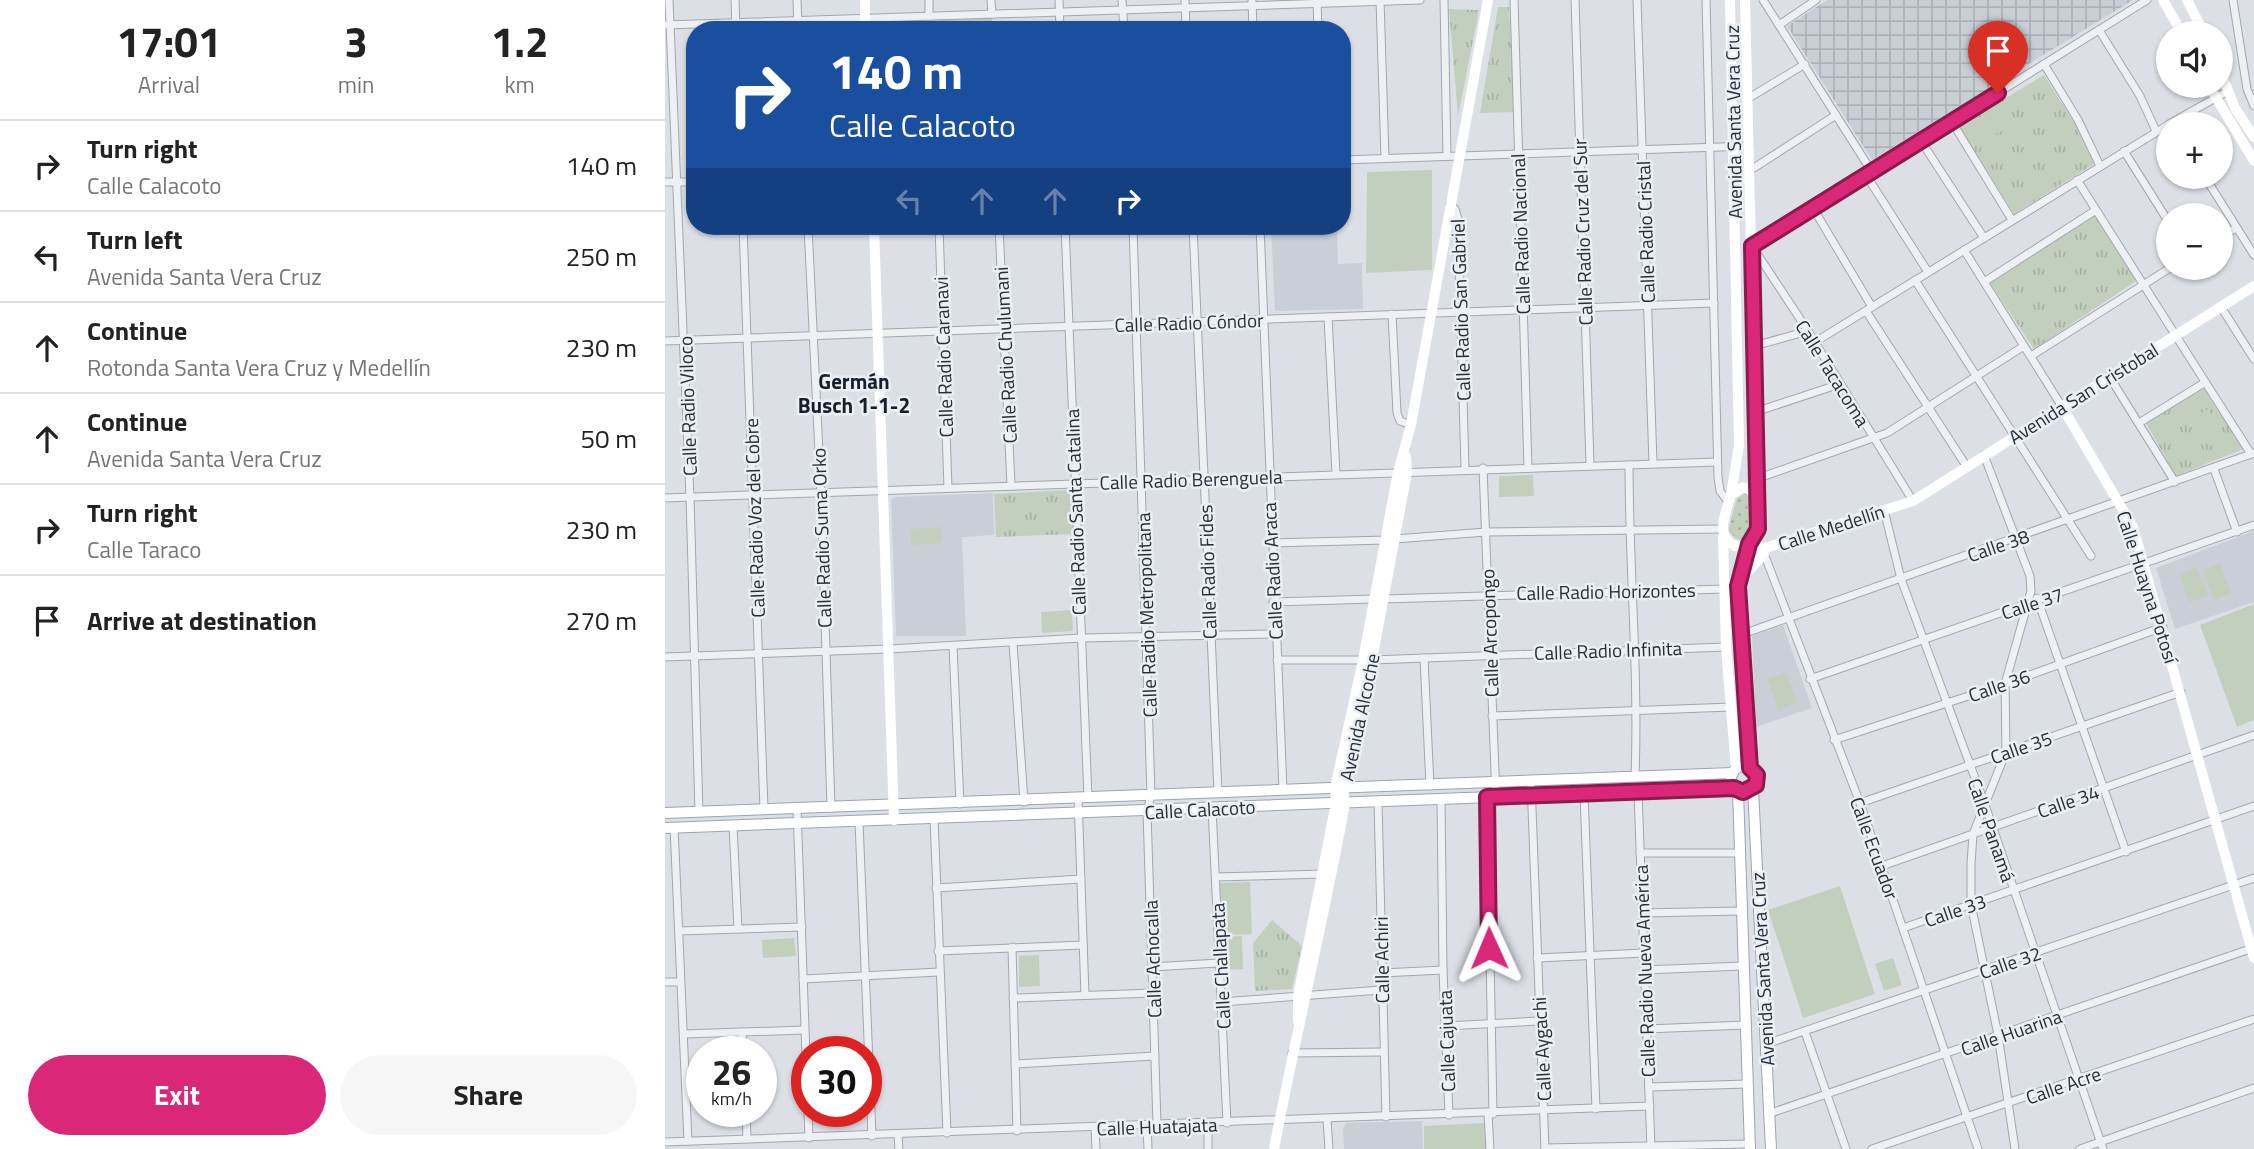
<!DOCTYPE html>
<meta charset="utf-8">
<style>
:root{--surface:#fff;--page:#f6f6f6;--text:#222;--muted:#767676;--line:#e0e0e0;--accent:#db2777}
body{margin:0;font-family:"Titillium Web",sans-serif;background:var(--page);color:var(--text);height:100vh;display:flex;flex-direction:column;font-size:26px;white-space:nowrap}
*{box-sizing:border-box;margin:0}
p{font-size:23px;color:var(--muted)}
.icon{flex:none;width:38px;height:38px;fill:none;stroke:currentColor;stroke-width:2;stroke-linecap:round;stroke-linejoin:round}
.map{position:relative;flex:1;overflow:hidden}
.side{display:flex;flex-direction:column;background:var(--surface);width:665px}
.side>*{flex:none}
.banner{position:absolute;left:21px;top:21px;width:665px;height:214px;border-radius:28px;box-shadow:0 2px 5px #0004;background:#1a4fa0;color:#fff;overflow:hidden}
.tools{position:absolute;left:1491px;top:21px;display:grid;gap:14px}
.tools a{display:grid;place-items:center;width:77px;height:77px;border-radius:50%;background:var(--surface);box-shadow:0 2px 5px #0004;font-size:35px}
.speed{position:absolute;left:21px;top:1036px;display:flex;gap:14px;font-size:35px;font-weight:700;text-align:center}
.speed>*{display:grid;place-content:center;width:91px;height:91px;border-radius:50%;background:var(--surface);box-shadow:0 2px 5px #0004;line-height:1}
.speed small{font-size:18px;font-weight:400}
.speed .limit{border:10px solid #d22;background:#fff;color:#111}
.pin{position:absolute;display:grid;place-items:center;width:60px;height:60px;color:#fff;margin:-72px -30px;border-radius:50% 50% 50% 0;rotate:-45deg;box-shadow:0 0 7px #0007}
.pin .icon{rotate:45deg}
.me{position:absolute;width:77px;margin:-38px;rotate:359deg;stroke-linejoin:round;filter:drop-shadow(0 0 5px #0008)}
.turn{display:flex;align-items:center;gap:24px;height:147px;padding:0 28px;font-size:32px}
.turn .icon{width:91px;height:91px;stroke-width:2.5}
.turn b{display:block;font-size:49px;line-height:60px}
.lanes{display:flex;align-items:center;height:66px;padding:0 28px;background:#0003;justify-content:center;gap:35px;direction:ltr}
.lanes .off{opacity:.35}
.eta{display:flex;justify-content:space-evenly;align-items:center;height:119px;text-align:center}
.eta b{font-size:42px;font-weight:700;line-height:49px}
.action{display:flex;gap:14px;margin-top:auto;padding:14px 28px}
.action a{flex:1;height:80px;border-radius:42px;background:var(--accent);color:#fff;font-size:28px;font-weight:700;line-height:80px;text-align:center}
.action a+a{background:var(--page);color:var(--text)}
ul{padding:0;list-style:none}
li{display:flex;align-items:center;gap:21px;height:91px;padding:0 28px;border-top:2px solid var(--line)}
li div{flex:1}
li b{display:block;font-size:26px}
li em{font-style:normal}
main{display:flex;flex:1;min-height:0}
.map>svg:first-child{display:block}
</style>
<main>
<section class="side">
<div class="eta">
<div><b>17:01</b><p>Arrival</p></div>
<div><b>3</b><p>min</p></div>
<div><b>1.2</b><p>km</p></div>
</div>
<ul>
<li><svg class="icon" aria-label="right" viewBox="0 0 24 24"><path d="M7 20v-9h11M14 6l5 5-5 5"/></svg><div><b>Turn right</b><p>Calle Calacoto</p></div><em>140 m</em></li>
<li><svg class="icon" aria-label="left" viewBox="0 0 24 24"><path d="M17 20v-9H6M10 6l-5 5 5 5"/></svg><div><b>Turn left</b><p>Avenida Santa Vera Cruz</p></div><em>250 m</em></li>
<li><svg class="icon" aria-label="ahead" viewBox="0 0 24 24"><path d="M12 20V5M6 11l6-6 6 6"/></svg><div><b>Continue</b><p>Rotonda Santa Vera Cruz y Medellín</p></div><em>230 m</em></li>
<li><svg class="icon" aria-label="ahead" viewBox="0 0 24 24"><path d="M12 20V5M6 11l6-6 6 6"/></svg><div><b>Continue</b><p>Avenida Santa Vera Cruz</p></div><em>50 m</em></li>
<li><svg class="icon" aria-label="right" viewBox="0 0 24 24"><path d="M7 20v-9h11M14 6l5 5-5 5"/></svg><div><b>Turn right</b><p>Calle Taraco</p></div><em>230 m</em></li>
<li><svg class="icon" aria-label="arrive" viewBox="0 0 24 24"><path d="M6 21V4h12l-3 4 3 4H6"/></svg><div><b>Arrive at destination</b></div><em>270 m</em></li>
</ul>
<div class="action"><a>Exit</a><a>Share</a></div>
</section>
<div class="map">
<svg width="1589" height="1149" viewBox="0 0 1589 1149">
<defs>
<pattern id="industrial-grid" width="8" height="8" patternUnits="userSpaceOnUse" patternTransform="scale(1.75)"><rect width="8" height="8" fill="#cacfd7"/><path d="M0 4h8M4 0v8" fill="none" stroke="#adb2b9"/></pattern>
<pattern id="grass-dots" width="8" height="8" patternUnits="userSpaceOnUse" patternTransform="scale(1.75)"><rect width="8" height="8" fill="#c2cfbd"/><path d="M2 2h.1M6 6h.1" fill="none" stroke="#a7b2a3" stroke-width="1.8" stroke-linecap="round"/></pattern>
<pattern id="park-tufts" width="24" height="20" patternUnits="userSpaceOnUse" patternTransform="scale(1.75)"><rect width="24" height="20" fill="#c2cfbd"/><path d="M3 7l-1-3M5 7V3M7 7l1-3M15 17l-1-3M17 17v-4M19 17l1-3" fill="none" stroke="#a7b2a3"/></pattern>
</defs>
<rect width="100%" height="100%" fill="#dce0e6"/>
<g fill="#cacfd7">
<path d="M606 226H672L673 264 697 263 698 309 610 311Z"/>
<path d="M328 493 329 535 297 537 301 636H231L226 500 230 497Z"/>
<path d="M1589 531V602L1510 629 1491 568Z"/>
<path d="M1118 625 1147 708 1091 727 1087 636Z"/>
<path d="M757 1121 758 1149H679L678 1128 682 1123Z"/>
</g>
<path fill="url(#industrial-grid)" d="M1162 0H1468L1207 160 1122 26Z"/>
<path fill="url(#grass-dots)" d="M1081 493C1091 504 1091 528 1082 539L1073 540 1063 531 1072 498Z"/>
<g fill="url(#park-tufts)">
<path d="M833 7H844L850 112 815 113Z"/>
<path d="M784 9 814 10 793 116Z"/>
<path d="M327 18V30H210L209 23Z"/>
<path d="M1379 75 1410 124 1429 164 1349 214 1294 126Z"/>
<path d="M1430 215 1471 281 1369 349 1325 283Z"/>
<path d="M1538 387 1578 449 1511 476 1481 423Z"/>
<path d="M406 490 408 534 331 537 329 494Z"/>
<path d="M607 920 637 946 627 989 590 991 588 943Z"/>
</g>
<g fill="#c2cfbd">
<path d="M1335 106 1346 125 1309 147 1298 128Z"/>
<path d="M767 170V270L701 273 702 172Z"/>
<path d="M1543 409 1560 436 1544 447 1526 420Z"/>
<path d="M868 475 869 496 834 497V476Z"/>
<path d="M276 527 277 543 246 545 245 529Z"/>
<path d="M1555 563 1566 593 1549 600 1538 570Z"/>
<path d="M1532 567 1543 596 1524 602 1514 574Z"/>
<path d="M1589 604V720L1572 727 1535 625Z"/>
<path d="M407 610 408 631 377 633 376 612Z"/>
<path d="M1121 672 1132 703 1113 710 1102 679Z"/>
<path d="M585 882 587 934 556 935 555 883Z"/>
<path d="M1175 886 1210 994 1138 1018 1103 910Z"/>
<path d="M577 936 578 969 557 970 556 937Z"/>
<path d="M129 938 131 956 98 958 97 940Z"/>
<path d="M374 955 375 986 354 987V956Z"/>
<path d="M1228 958 1237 985 1219 991 1210 964Z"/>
<path d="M819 1123 821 1149H759V1126Z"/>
</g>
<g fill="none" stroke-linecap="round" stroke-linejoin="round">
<defs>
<g id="street">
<path d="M4 0 25 497 34 812"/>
<path d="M70 0 71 30"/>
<path d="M132 0 133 30"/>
<path d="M264 0V16"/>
<path d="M326 0 327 14"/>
<path d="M394 0 395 30"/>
<path d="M457 0 459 30"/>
<path d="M520 0 521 30"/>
<path d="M652 0 653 30"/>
<path d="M715 0 720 158"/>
<path d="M779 0 782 156"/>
<path d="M849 0 863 468"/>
<path d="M910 0 925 464"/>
<path d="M972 0 988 463"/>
<path d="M1041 0 1053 477 1055 491 1064 503"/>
<path d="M1098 0 1207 172"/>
<path d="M1568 0 1582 89 1589 106"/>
<path d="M587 1 588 30"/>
<path d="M0 25 755 0"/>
<path d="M1114 25 1151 0"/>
<path d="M1434 30 1475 96 1491 131"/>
<path d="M1379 64 1413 120 1435 166"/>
<path d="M1084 98 1140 64"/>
<path d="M1287 122 1347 220"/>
<path d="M1504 124 1563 91"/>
<path d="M1256 141 1319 238"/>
<path d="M1459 151 1503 221"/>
<path d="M677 160 1084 146"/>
<path d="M1084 171 1171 115"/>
<path d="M1201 175 1263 272"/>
<path d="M1540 177 1589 255"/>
<path d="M1412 180 1586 454"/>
<path d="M0 182H30"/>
<path d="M785 204 790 209 793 219 800 469"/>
<path d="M1148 208 1207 307"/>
<path d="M78 226 99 809"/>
<path d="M143 226 156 494 166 808"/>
<path d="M274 226 283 488"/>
<path d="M334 226 346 485"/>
<path d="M400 226 423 798"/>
<path d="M468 226 486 795 482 812 492 1124"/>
<path d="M528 226 553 792"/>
<path d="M595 226 618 790"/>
<path d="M1556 237 1571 228"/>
<path d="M1299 250 1396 405"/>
<path d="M1250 280 1426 556"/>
<path d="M1319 282 1431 210"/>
<path d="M1556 307 1589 359"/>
<path d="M1201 311 1302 467"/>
<path d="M727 314 732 413 735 421 746 425"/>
<path d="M663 317 671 474"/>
<path d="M0 341 1049 303"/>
<path d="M1150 342 1503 125"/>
<path d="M1089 346 1143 331"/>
<path d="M1366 356 1505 268"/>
<path d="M1444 376 1510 482"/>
<path d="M1090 412 1175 384"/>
<path d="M1474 423 1539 383"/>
<path d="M1319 455 1365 576 1366 591 1340 684 1341 752 1308 834 1306 864V904L1333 1035 1350 1149"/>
<path d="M964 465C964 569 974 673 970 777"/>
<path d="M818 468 831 797"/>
<path d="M1549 469 1572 532"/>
<path d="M1091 479 1222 433 1359 346"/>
<path d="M0 498 1052 462"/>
<path d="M1248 501 1143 331 1087 246 1482 0"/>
<path d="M1219 510 1236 579 1320 805 1438 1149"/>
<path d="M730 539 821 532 1057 529"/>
<path d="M606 543 721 540"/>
<path d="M1098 551 1195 803 1313 1149"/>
<path d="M1372 598 1461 852"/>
<path d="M718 599 1060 589"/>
<path d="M608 602 709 599"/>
<path d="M1075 635 1589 453"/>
<path d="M348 643 359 802"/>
<path d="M288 646 295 804"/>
<path d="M0 657 224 649 416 638 610 634"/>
<path d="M759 658 765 786"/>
<path d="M612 660H698"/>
<path d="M707 660 1061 647"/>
<path d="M1145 679 1589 525"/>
<path d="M827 716 1066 707"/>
<path d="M1169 740 1340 684 1498 627"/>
<path d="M866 782 880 1149"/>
<path d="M973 792 986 1149"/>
<path d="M919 794 931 1109"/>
<path d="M822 797 828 1114"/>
<path d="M413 798 420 995"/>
<path d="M776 799 778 970 784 1115"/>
<path d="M713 802 721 1117"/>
<path d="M1195 803 1516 692"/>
<path d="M547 808 562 1123"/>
<path d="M132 809 142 1083"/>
<path d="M269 819 282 1133"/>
<path d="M194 822 207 1136"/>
<path d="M68 825 73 929"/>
<path d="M9 827 23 1141"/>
<path d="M975 853H1074"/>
<path d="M1217 866 1589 735"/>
<path d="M551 877 658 874"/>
<path d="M271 888 416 879"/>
<path d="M977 913 1076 911"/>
<path d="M1238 928 1589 806"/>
<path d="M14 931 137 927"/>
<path d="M347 947 352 1131"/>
<path d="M273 951 418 945"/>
<path d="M872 958 979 953"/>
<path d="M487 967 553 963"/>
<path d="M979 970 1078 966"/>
<path d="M717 973 778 970"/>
<path d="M138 979 274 972"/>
<path d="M0 982H15"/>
<path d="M348 998 488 993"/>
<path d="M556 1002 716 990"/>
<path d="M781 1026 874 1021"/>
<path d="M982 1029 1080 1025"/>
<path d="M77 1032 78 1052"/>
<path d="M1140 1032 1181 1149"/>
<path d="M19 1034 139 1030"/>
<path d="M1101 1044 1589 878"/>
<path d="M627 1053 718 1052"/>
<path d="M350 1064 490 1056"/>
<path d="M984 1087 1082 1084"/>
<path d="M81 1111 82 1138"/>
<path d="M143 1111 144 1138"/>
<path d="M823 1114 825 1149"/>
<path d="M1103 1114 1588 948"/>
<path d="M662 1119 664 1149"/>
<path d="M543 1124V1149"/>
<path d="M482 1125 483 1149"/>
<path d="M430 1128 431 1149"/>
<path d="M233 1135 234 1149"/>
<path d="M0 1142 985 1106"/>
<path d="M880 1148 1085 1144"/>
<path d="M1207 1149 1589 1019"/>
<path d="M1415 1149 1589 1088"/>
</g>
<g id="primary">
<circle cx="1079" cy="779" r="13"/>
<path d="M1088 789 1106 1149"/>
<path d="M1073 791 1085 1149"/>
<path d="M0 813 1068 773"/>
<path d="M0 828 1069 788"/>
</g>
</defs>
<use href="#street" stroke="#a2a7af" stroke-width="9"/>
<use href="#primary" stroke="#9ba4b1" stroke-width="12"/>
<use href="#street" stroke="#eef0f4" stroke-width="7"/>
<g stroke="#fff" stroke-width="10">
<path d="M200 0V30"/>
<path d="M1065 0 1074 445 1066 495"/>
<path d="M1080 0 1092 498"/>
<path d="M1498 0 1517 33"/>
<path d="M1522 0 1539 33"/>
<path d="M1556 73 1570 108 1589 137"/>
<path d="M1544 86 1589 161"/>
<path d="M209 226 229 820"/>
<path d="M1396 405 1468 527 1589 958"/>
<path d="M1078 487C1099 492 1097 531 1084 544L1070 546C1049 535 1061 513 1066 495Z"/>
<path d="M1058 537 1061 647 1071 769"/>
<path d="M1088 539 1097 549 1248 501 1589 286"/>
<path d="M1084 544 1073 586 1085 768"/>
<path d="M1075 580 1099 554"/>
<path d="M633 1021V996L671 803 670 788 698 660 733 472 746 425 823 0"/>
<path d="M609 1149C631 1033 659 919 680 803L678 788 707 660 742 472 741 457"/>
</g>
<use href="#primary" stroke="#fff" stroke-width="10"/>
</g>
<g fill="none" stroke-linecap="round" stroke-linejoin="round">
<defs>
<path id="route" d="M824 948 822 797 1069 788 1078 792 1091 785 1092 775 1085 768 1073 586 1084 544 1093 529 1087 246 1333 93"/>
</defs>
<use href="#route" stroke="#8e194d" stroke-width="18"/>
<use href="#route" stroke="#db2777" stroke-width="12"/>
</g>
<g text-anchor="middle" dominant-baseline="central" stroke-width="5" stroke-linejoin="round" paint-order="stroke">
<g font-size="19" fill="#262e3b" stroke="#ebeff3">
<text transform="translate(1068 122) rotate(-91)">Avenida Santa Vera Cruz</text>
<text transform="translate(917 232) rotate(-92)">Calle Radio Cruz del Sur</text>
<text transform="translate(980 232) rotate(-92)">Calle Radio Cristal</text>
<text transform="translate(855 234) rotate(-92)">Calle Radio Nacional</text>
<text transform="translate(795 310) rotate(-92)">Calle Radio San Gabriel</text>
<text transform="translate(524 322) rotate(-2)">Calle Radio Cóndor</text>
<text transform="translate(340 355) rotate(-93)">Calle Radio Chulumani</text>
<text transform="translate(278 357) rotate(-92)">Calle Radio Caranavi</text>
<text transform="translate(1168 373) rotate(58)">Calle Tacacoma</text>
<text transform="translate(1418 393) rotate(-32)">Avenida San Cristobal</text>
<text transform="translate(22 406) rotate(-92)">Calle Radio Viloco</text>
<text transform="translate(526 479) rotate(-2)">Calle Radio Berenguela</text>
<text transform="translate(410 512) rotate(-92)">Calle Radio Santa Catalina</text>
<text transform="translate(89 518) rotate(-92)">Calle Radio Voz del Cobre</text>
<text transform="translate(1166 527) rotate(-18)">Calle Medellín</text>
<text transform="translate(156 538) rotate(-92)">Calle Radio Suma Orko</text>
<text transform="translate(1333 545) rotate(-19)">Calle 38</text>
<text transform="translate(607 571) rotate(-93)">Calle Radio Araca</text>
<text transform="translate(542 572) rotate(-92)">Calle Radio Fides</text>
<text transform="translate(1483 587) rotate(72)">Calle Huayna Potosí</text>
<text transform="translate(941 591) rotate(-1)">Calle Radio Horizontes</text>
<text transform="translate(1367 603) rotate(-18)">Calle 37</text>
<text transform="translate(481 615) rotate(-92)">Calle Radio Metropolitana</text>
<text transform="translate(824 633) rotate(-92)">Calle Arcopongo</text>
<text transform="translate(943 650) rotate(-2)">Calle Radio Infinita</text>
<text transform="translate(1334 685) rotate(-19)">Calle 36</text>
<text transform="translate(694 717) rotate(-78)">Avenida Alcoche</text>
<text transform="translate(1356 747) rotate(-19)">Calle 35</text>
<text transform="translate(1403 801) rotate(-19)">Calle 34</text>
<text transform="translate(535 809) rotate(-3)">Calle Calacoto</text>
<text transform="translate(1327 830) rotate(71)">Calle Panamá</text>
<text transform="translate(1210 848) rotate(70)">Calle Ecuador</text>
<text transform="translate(1290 910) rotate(-19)">Calle 33</text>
<text transform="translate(487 959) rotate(-92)">Calle Achocalla</text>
<text transform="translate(716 960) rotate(-91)">Calle Achiri</text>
<text transform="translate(1345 962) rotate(-19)">Calle 32</text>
<text transform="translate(555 966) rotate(-93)">Calle Challapata</text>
<text transform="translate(1097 969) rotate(-93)">Avenida Santa Vera Cruz</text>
<text transform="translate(979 971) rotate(-92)">Calle Radio Nueva América</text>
<text transform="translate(1346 1032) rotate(-19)">Calle Huarina</text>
<text transform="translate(781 1041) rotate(-92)">Calle Cajuata</text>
<text transform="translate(876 1049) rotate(-93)">Calle Aygachi</text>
<text transform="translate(1398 1085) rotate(-19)">Calle Acre</text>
<text transform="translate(492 1126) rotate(-2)">Calle Huatajata</text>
</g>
<g font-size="21" font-weight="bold" fill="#181f2c" stroke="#ebeff3">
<text x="189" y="381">Germán<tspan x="189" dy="24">Busch 1-1-2</tspan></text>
</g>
</g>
</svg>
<div class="tools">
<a><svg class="icon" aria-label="sound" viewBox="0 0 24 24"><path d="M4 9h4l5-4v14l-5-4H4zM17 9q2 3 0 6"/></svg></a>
<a>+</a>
<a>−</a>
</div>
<div class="speed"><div>26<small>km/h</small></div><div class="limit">30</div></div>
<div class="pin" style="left:1333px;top:93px;background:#d93025"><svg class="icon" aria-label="arrive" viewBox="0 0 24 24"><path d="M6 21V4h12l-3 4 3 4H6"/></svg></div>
<svg class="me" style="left:824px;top:948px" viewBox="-20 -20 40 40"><path d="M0-17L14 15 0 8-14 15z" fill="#db2777" stroke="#fff" stroke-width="4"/></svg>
<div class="banner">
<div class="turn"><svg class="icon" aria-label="right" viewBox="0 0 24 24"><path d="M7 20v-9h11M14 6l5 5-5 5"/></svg><div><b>140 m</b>Calle Calacoto</div></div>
<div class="lanes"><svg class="icon off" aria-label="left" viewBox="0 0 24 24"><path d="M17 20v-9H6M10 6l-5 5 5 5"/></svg><svg class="icon off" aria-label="ahead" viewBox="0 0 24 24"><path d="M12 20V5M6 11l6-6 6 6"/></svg><svg class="icon off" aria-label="ahead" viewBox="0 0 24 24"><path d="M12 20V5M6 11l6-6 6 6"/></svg><svg class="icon" aria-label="right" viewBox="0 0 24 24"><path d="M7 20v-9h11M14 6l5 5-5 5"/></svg></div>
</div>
</div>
</main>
